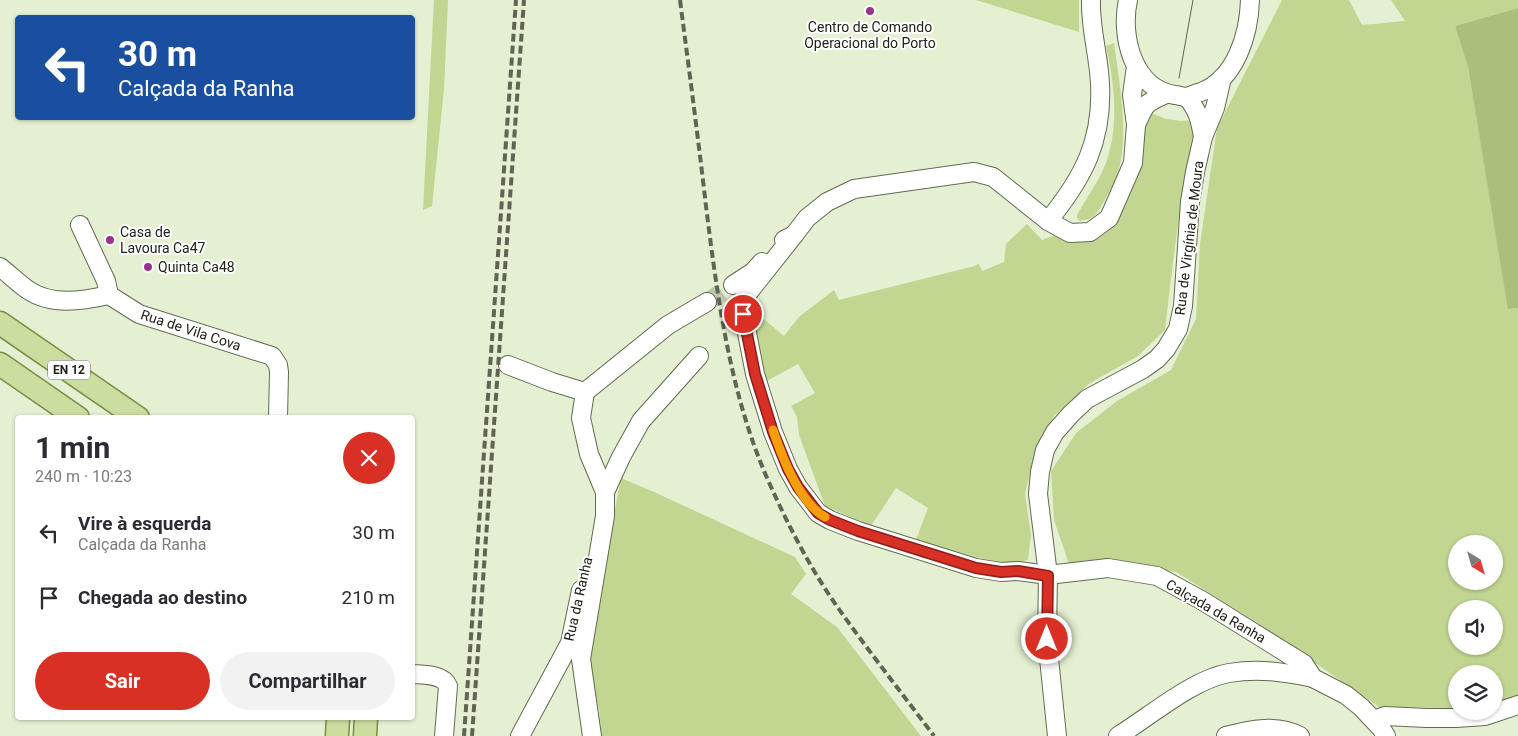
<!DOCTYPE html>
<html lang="pt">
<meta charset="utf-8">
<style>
:root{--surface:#fff;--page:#f2f2f3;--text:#2b2b33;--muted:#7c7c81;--accent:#d93025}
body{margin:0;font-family:Roboto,sans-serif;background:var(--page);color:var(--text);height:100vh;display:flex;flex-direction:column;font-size:19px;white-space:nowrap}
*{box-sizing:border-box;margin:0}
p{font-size:16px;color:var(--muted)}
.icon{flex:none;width:28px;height:28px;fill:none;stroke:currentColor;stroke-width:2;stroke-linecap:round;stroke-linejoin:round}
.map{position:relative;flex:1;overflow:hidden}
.sheet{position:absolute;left:15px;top:415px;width:400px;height:305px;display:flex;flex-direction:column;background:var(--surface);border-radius:5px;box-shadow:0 1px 4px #0004}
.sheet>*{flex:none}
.guide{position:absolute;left:15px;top:15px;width:400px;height:105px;border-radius:5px;box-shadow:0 1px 4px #0004;background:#1a4fa0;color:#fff;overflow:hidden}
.needle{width:32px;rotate:143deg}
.buttons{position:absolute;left:1448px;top:535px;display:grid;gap:10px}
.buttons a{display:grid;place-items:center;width:55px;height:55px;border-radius:50%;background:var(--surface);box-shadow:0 1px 4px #0004;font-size:25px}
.pin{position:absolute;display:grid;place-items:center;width:42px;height:42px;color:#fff;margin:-21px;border:2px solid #fff;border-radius:50%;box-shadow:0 1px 5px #0007}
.me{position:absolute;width:55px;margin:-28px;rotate:0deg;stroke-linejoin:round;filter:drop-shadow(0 0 4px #0008)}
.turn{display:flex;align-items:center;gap:18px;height:105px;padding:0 20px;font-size:22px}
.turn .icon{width:65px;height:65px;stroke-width:2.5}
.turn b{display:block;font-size:35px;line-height:42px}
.round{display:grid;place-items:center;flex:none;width:52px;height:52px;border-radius:26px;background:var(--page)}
.head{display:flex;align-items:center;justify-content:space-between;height:85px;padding:0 20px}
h1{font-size:30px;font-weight:700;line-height:38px}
.button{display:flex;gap:10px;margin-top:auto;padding:10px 20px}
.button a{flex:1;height:58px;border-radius:30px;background:var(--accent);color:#fff;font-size:20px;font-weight:700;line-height:58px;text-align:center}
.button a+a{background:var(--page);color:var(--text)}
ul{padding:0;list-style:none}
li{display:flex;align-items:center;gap:15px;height:65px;padding:0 20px}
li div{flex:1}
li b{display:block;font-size:19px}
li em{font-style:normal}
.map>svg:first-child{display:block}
</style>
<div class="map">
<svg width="1518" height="736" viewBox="0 0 1518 736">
<rect width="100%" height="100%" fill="#e5f0d2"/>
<g fill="#c0d691" fill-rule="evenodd">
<path d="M434 0H448L444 89 432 206 423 210Z"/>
<path d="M976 0H1079V32Z"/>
<path d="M1282 0H1349L1362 25 1405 21 1391 0H1518V8L1455 26 1468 67 1509 309 1518 308V699L1494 706V674H1456V708L1379 707 1255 621 1176 572 1096 565 1070 567 1054 520 1051 471 1076 433 1117 401 1171 370 1196 319 1200 244 1217 128ZM1456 544H1494V581H1456ZM1456 609H1494V646H1456Z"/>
<path d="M1114 43C1119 79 1129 134 1119 169 1116 180 1110 191 1104 201 1097 213 1095 219 1080 221L1077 218V215C1087 197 1102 177 1108 157 1119 120 1114 82 1106 46Z"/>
<path d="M1149 112 1166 119 1181 121 1196 120C1198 139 1188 155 1186 173 1177 225 1171 278 1165 330L1138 356 1090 383 1054 416 1036 448 1025 494 1031 534 1028 560 1008 566 916 540 928 508 896 488 871 526 825 506 799 435 797 417 791 406 815 393 798 364 761 384 745 303 784 336 799 317 834 290 839 300 971 267 979 264 982 271 1004 262 1006 244 1027 224 1042 240 1055 235 1086 241 1096 240 1110 230 1116 223 1134 186 1140 168 1143 157 1145 119Z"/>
<path d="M621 478 654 492 795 557 806 574 791 594 837 627 921 736H602L599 709 589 671 591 635Z"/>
</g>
<path fill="#a9bf7b" d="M1518 8V308L1508 309 1468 67 1455 26Z"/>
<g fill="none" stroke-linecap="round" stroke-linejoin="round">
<path stroke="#bec7ad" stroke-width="18" stroke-dasharray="18 9" stroke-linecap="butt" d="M707 302 733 285"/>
<defs>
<g id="minor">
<path d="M1128 0C1120 36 1133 89 1175 95 1178 95 1183 97 1186 97 1191 96 1196 93 1201 92 1236 79 1249 34 1250 0"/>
<path d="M1187 97C1198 111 1200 119 1203 137"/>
<path d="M1136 125C1145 104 1145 103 1166 94"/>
<path d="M1048 221C1083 178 1103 141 1100 84 1099 56 1090 29 1091 0"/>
<path d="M80 225 106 281 109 295"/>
<path d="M794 235 741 302 755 374 773 432 788 469 798 487 818 513 830 520 858 531 976 568 1001 572 1018 571 1048 575 1108 568 1157 576 1203 601 1304 664 1313 678 1346 695 1361 707 1381 728 1386 736"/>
<path d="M784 240 794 235 807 218 827 202 854 189 974 172 993 177 1048 221 1070 233 1090 232 1109 218 1133 163 1136 125 1132 95 1136 66"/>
<path d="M0 267C9 274 18 283 28 290 52 306 82 301 109 295L139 314 272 356 278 365 279 372 278 418"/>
<path d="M733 285 753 272 762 262"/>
<path d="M508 365 552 382 585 392"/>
<path d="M585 392 581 418 589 454 605 492V516L581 659 592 736"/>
<path d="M585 392 668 325 707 302"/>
<path d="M605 492 621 457 641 421 699 356"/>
<path d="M412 674C425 675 443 674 448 686L444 736"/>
<path d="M1374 720 1385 716 1427 718H1456L1485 716 1518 705"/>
<path d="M520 736 570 643 581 590"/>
<path d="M1057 736 1047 639 1048 575 1038 494 1040 472 1045 450 1055 432 1071 414 1087 399 1143 369 1157 359 1166 349 1178 329 1183 306 1190 202 1195 172 1203 137 1215 108 1222 78"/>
<path d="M1118 736C1149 717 1193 679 1229 673 1259 668 1284 672 1313 678"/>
<path d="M1226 736C1251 729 1277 724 1300 736"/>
</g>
<g id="major">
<path d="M0 323 138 418"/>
<path d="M0 364 78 418"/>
<path d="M337 736 338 718"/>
<path d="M365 736 366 718"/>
</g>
</defs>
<use href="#minor" stroke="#626b51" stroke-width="20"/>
<use href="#major" stroke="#788e46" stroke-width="25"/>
<use href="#minor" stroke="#fff" stroke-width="18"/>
<use href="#major" stroke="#cbdd9f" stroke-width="22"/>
<path stroke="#5f6554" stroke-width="1" d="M1179 78 1193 0"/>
<g stroke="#5f6554" stroke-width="4" stroke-dasharray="8 4" stroke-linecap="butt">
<path d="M680 0C689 69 698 137 706 206 718 302 731 401 772 489 790 529 811 569 836 605 867 649 901 692 934 736"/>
<path d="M464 736 516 0"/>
<path d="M472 736 524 0"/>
</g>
</g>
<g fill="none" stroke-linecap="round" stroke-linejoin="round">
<defs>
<path id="route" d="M743 314 755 374 773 432 788 469 798 487 818 513 830 520 858 531 976 568 1001 572 1018 571 1048 576 1047 639"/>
</defs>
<use href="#route" stroke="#8d1f18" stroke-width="12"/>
<use href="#route" stroke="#d93025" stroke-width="9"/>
<path stroke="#f59e0b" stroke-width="9" d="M773 430C782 457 800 503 825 517"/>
</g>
<g fill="#9d2f8f" stroke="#fff" stroke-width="2">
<circle cx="870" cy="11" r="5"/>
<circle cx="110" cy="240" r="5"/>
<circle cx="148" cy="267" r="5"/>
</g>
<g text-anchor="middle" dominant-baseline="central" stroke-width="4" stroke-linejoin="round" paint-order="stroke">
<rect fill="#fff" stroke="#63655e" stroke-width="1" x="48" y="360.5" width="42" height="19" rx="4"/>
<g font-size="12" font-weight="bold" fill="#202319">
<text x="69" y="370">EN 12</text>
</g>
<g font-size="14" fill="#202319" stroke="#fff" text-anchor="start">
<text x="870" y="27" text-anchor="middle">Centro de Comando<tspan x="870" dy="16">Operacional do Porto</tspan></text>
<text x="120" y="232">Casa de<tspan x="120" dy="16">Lavoura Ca47</tspan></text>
<text x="158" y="267">Quinta Ca48</text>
</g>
<g font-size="14" fill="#202319" stroke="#fff">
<text transform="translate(1189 238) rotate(-83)">Rua de Virgínia de Moura</text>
<text transform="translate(191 330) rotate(18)">Rua de Vila Cova</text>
<text transform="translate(578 599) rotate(-77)">Rua da Ranha</text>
<text transform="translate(1216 611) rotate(30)">Calçada da Ranha</text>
</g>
</g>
</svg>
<div class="buttons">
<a><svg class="needle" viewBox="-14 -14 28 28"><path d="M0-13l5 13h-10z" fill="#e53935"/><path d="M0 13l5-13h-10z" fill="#7c7c81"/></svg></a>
<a><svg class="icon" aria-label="sound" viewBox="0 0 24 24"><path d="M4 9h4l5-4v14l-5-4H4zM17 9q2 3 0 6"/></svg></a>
<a><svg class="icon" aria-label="layers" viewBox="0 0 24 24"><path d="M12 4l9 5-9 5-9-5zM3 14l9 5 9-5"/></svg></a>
</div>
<div class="pin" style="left:743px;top:314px;background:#d93025"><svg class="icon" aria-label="arrive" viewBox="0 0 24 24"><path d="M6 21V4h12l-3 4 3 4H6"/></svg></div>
<svg class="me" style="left:1047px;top:639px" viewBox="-20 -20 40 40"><circle r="17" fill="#d93025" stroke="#fff" stroke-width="3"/><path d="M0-11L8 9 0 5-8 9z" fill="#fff"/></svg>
<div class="guide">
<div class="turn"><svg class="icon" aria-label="left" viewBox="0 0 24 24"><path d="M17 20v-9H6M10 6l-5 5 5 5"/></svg><div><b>30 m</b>Calçada da Ranha</div></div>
</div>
<section class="sheet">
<div class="head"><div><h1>1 min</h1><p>240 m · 10:23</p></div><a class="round" style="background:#d93025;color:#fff"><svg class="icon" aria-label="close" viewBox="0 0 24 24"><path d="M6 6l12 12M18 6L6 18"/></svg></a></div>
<ul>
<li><svg class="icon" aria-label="left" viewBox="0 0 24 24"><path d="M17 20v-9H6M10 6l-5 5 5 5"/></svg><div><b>Vire à esquerda</b><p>Calçada da Ranha</p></div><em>30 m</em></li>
<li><svg class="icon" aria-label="arrive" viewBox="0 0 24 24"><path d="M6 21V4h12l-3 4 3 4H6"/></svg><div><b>Chegada ao destino</b></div><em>210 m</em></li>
</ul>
<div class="button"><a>Sair</a><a>Compartilhar</a></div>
</section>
</div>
